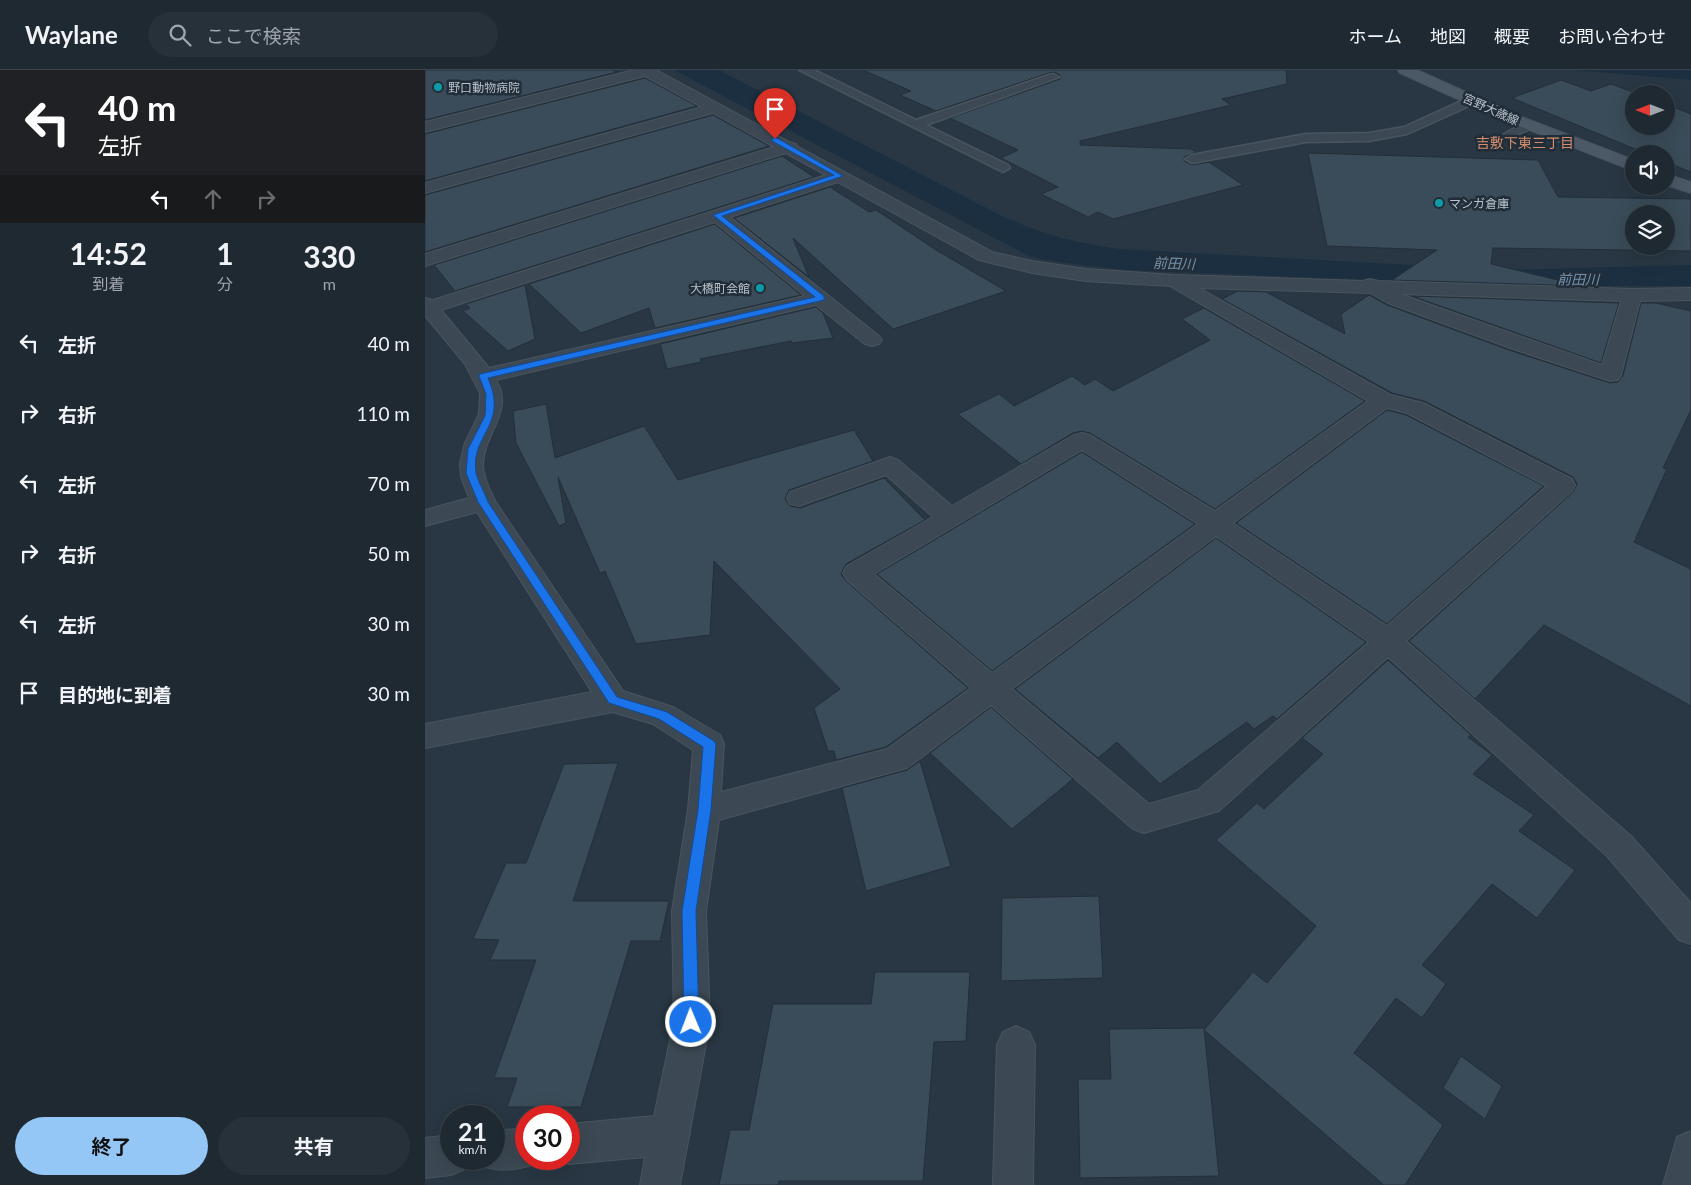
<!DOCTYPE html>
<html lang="ja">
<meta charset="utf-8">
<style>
:root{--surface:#1e2932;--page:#26313a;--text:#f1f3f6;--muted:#a1a6ac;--line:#3c454d;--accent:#95c7f6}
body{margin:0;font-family:Lato,"Noto Sans JP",sans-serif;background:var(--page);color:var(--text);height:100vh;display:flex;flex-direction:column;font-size:19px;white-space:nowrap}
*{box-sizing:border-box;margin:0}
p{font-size:16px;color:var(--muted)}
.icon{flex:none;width:28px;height:28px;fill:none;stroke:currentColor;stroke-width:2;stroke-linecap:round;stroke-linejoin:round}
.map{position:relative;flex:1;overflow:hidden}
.drawer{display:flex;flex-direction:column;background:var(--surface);width:425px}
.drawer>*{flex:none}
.hud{background:#202124;color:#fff;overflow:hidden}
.needle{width:32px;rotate:270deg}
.buttons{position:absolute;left:1200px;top:15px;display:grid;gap:10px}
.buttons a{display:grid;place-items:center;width:50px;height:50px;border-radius:50%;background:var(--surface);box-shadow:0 5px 20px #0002,0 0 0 1px var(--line);font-size:25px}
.speed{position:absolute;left:15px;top:1035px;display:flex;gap:10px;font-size:25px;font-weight:700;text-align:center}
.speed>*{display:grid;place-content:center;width:65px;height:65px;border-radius:50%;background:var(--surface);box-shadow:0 5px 20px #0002,0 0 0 1px var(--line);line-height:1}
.speed small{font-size:12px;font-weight:400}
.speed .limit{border:8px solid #d22;background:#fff;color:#111}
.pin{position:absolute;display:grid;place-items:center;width:42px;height:42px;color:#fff;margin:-51px -21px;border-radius:50% 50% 50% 0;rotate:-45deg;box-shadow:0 0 5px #0007}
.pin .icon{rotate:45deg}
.me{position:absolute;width:55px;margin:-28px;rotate:359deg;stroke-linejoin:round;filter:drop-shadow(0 0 4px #0008)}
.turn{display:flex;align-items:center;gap:18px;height:105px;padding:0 15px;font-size:22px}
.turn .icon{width:65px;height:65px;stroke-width:2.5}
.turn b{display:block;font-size:35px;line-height:42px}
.lanes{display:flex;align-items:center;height:48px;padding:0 15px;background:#0003;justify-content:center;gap:25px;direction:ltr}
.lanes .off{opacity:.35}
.eta{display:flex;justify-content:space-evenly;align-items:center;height:85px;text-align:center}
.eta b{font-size:30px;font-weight:700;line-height:35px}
.primary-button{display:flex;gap:10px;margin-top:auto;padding:10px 15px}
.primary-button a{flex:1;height:58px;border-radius:30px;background:var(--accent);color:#111;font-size:20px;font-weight:700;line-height:58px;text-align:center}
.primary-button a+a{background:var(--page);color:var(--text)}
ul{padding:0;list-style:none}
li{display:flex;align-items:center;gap:15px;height:70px;padding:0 15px}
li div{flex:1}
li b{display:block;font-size:19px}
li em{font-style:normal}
header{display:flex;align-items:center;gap:30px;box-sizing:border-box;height:70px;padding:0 25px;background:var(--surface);border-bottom:1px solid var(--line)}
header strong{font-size:24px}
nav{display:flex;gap:28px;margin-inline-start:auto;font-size:18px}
.search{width:350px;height:45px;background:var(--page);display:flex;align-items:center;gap:12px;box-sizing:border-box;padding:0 18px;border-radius:28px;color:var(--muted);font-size:19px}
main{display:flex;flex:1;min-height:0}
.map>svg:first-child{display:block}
</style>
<header>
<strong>Waylane</strong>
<div class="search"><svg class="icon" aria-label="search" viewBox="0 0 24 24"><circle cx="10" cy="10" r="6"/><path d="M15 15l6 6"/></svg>ここで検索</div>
<nav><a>ホーム</a><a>地図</a><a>概要</a><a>お問い合わせ</a></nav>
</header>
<main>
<section class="drawer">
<div class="hud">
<div class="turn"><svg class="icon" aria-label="left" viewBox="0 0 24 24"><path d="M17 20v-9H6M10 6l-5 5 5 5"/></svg><div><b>40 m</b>左折</div></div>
<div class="lanes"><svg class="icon" aria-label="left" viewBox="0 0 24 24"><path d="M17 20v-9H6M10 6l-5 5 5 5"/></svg><svg class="icon off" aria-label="ahead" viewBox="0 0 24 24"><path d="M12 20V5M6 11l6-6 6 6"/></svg><svg class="icon off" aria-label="right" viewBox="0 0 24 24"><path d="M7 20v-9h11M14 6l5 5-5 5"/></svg></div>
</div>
<div class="eta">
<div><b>14:52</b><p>到着</p></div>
<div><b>1</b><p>分</p></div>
<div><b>330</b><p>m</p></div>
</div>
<ul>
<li><svg class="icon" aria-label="left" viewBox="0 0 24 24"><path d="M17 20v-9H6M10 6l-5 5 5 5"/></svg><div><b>左折</b></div><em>40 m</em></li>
<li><svg class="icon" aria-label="right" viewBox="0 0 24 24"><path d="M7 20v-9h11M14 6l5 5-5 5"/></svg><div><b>右折</b></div><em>110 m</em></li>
<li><svg class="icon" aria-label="left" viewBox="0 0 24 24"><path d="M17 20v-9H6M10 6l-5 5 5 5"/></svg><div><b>左折</b></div><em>70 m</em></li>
<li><svg class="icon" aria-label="right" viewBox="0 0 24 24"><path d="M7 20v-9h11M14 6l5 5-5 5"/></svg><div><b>右折</b></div><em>50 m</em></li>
<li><svg class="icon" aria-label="left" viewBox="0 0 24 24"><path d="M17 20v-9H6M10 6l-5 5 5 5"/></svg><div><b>左折</b></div><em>30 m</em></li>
<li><svg class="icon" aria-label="arrive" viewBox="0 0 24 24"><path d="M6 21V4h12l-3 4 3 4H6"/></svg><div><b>目的地に到着</b></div><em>30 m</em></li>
</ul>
<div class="primary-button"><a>終了</a><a>共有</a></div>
</section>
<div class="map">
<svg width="1266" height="1115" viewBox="0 0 1266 1115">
<rect width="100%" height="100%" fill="#283743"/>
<g fill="#1b2f41">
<path d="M249 0H294L575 145C618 165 649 173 695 179L1079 200 1266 195V216H1103L701 200 640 193 606 187Z"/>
<path d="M1150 0H1266V10Z"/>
</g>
<g fill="#3a4c59" stroke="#232f3a" fill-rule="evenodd">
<path d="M0 0H187L192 2 0 50Z"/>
<path d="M438 0H861L862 14 797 29 806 35 655 71V75L766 79 771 82 759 87V91L767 95 784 92 818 115 688 149 673 142 663 147 616 124 633 117 576 88 593 80 525 48 635 9V5L629 2 624 3 511 41 475 25 486 21Z"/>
<path d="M220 8 272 36 0 111V64Z"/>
<path d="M1136 10 1166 21 1186 14 1213 24H1209V56H1241V34L1266 44V102L1241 92V84H1222L1087 28Z"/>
<path d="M288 45 344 76 0 182V125Z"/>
<path d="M883 83 1113 90 1133 127 1266 129V181L1068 178 1066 194 1158 216 967 210 1012 180 902 176ZM1209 144H1241V176H1209Z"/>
<path d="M357 86 389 107 30 221 9 195Z"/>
<path d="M405 117 444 142 451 140 511 180 581 221 468 259 368 168 384 207 309 148Z"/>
<path d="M290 154 376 225 230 258 224 238 156 263 104 214Z"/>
<path d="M100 215 110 269 83 281 38 241 45 238 41 234Z"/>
<path d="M813 221 841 222 920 264 916 244 944 225 962 235 1084 280 1185 313 1193 312 1198 305 1216 233H1231L1266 241V340L1238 398 1242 399 1209 472 1266 499V636L1119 555 1050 629 984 571 1148 422 1152 414 1148 407 999 331 967 323 797 229Z"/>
<path d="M987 226 1194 233 1176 293Z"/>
<path d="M391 237 398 243 408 268 367 273 366 271 275 289 276 292 242 299 235 274Z"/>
<path d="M779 238 940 331 790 439 665 363 657 361 648 363 596 394 533 344 574 324 589 336 647 306 660 315 670 309 688 321 785 270 757 249Z"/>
<path d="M121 334 130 388 219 356 253 410 429 360 448 391 364 420 360 429 365 436 375 438 459 408 500 450 421 494 416 504 421 511 543 618 461 677 411 690 409 681H403L389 638 415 619 289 491 285 565 211 574 180 501 175 503 133 407 141 453 134 456 91 373 88 341Z"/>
<path d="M962 340 981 345 1119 416 962 554 811 453Z"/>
<path d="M657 382 770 454 567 601 452 504Z"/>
<path d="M791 468 941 572 852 649 848 646 829 659 822 652 735 714 692 672 673 688 590 619Z"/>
<path d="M963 590 1046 665 1043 667 1067 685 1048 704 1109 745 1094 761 1150 800 1112 848 1067 814 997 895 1021 914 997 948 971 928 929 983 1018 1055 980 1115H959L779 960 828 902 842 913 891 856 791 770 832 733 839 739 898 684 877 668Z"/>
<path d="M566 637 648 709 587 759 505 683Z"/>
<path d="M495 691 526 796 441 821 417 718 482 700Z"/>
<path d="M193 693 148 831H244L235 871H206L156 1037H82L92 1008H69L111 890H65L74 870 48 869 81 793H101L139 694Z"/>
<path d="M674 826 678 908 576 911 577 828Z"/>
<path d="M450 902H545L541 971 509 972 498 1111H354L353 1115H294L305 1060H324L348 934H446Z"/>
<path d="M779 958 794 1106 655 1108 653 1009H686L684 959Z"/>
<path d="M1036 986 1077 1016 1060 1049 1018 1018Z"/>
</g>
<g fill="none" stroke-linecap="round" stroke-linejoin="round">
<defs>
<g id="service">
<path d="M374 0H389L491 50 624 5 628 4 634 7 501 55 583 95 585 98 578 102Z"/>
<path d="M1047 26 1051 27 1053 30 1051 33 982 64 944 71 881 72 767 93 760 89 767 85 881 64 944 63 979 57Z"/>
<path d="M1103 51 1107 52 1109 55 1107 58 1085 68 1079 64Z"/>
</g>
<g id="minor">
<path d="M209 0H231L364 72 371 74 373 77 567 182 607 191 661 199 749 205 938 211 945 209 953 211 1207 219 1266 218V230L1215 231 1196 305 1193 310 1185 311 1085 278 963 233 945 223 774 218 966 325 998 333 1147 409 1150 415 1147 421 981 571 1206 766 1266 833V874L1254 870 1182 786 963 587 794 741 719 763 708 759 566 635 482 698 294 750 281 841 285 952 255 1115H215L220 1087 144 1094 131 1089H144V1054L229 1046 249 952 247 841 263 740 268 680 228 654 188 642 0 678V654L167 622 52 442 0 456V440L44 428 36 407 35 393 40 373 54 344 55 323 40 294 0 246V228L8 230 401 105 361 83 0 196V184L349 77 288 43 0 123V113L277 37 220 6 0 62V52ZM413 112 554 190 607 203 661 211 745 216 943 331 790 441 665 365 657 363 649 365 527 436 473 390 465 387 365 422 362 428 365 434 374 436 461 405 508 447 422 496 418 503 422 510 546 618 462 679 296 722 299 674 295 665 248 637 198 621 70 431C65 419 58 408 58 394 59 363 90 341 71 310L391 235 440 274 447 276 454 274 457 270 454 266 305 147ZM290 152 380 226 64 298 16 240ZM975 224 1196 231 1177 295ZM962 338 982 343 1122 416 962 556 808 453ZM657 380 773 454 567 603 449 504ZM791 466 944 572 773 720 724 734 587 619Z"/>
<path d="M591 956 604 962 610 975 608 1115H568L572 975 578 962Z"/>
<path d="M101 1058V1089H117L115 1092C95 1100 75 1103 55 1095L52 1089H69V1061Z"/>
<path d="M1266 1061V1115H1238L1252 1067Z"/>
<path d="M26 1065V1089H45L40 1099 26 1105 0 1108V1068Z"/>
</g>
<g id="secondary">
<path d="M973 0H992L1094 46 1209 90V101L1084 52 975 3Z"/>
<path d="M1241 104 1266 112V123L1241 115Z"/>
</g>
</defs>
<use href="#service" stroke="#49545f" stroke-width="3"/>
<use href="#minor" stroke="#49545f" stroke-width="2"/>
<use href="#secondary" stroke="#49545f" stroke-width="2"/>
<use href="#service" fill="#3c4853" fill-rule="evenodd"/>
<use href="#minor" fill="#3c4853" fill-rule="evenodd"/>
<use href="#secondary" fill="#4b5865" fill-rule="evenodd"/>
</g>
<path fill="#1a73e8" stroke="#114b97" d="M347 68H352L418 106 297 146 399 226V230L63 308C84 356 45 364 51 403 53 412 60 423 63 432L192 627 242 642 289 671 291 674 286 740 271 841 274 952 272 958 266 960 261 958 259 952 257 841 273 740 278 677 234 649 184 633 53 432 41 403 43 379 60 346 61 324 54 306 55 304 390 227 288 145 409 105 347 71Z"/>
<g fill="#0f9aa8" stroke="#212d38" stroke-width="2">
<circle cx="13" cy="17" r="5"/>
<circle cx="1014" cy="133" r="5"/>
<circle cx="335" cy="218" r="5"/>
</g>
<g text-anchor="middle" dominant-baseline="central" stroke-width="5" stroke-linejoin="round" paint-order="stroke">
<g font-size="12" fill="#bac3cc" stroke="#212d38" text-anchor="start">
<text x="23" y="17">野口動物病院</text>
<text x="1024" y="133">マンガ倉庫</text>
<text x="325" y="218" text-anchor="end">大橋町会館</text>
</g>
<g font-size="12" fill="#bac3cc" stroke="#212d38">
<text transform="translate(1066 39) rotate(24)">宮野大歳線</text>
</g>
<g font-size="14" fill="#d48d6d" stroke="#212d38">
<text x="1100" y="72">吉敷下東三丁目</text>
</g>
<g font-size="14" font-style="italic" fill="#7492aa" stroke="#212d38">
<text transform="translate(749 193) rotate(2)">前田川</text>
<text transform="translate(1153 209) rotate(1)">前田川</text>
</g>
</g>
</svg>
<div class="buttons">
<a><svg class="needle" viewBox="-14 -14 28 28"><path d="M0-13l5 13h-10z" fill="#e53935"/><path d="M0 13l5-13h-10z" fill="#a1a6ac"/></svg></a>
<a><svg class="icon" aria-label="sound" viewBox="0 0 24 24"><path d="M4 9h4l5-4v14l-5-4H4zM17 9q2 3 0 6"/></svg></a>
<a><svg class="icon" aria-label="layers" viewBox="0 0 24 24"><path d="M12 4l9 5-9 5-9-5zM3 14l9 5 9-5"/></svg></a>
</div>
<div class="speed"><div>21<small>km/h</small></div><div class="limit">30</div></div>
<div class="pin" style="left:350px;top:69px;background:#d93025"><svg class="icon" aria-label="arrive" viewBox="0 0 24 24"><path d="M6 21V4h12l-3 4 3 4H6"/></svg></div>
<svg class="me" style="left:266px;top:952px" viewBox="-20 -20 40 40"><circle r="17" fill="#1a73e8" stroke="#fff" stroke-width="3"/><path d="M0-11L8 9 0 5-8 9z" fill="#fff"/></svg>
</div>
</main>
